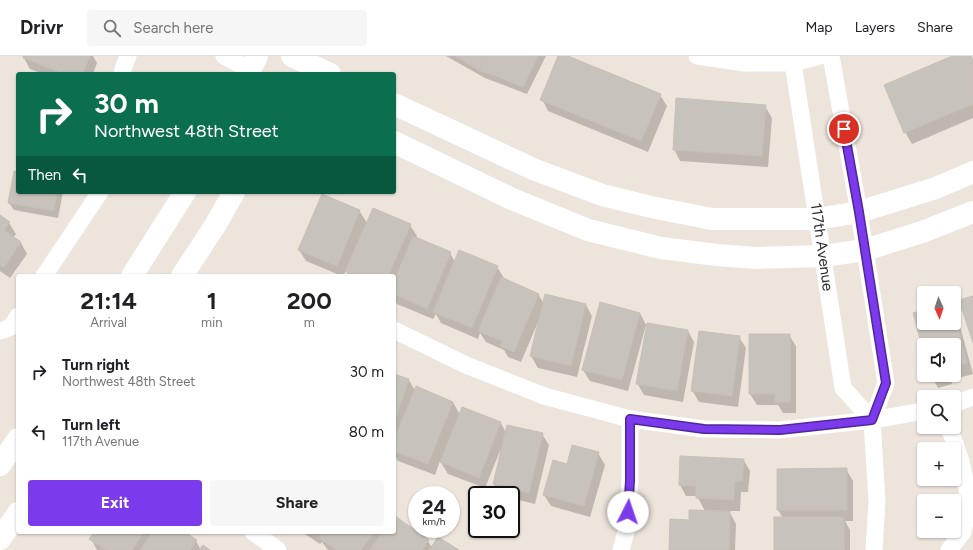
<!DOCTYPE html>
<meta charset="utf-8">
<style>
:root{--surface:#fff;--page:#f6f6f6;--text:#202124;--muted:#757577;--line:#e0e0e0;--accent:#7c3aed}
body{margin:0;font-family:Figtree,sans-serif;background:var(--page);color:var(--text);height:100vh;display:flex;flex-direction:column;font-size:15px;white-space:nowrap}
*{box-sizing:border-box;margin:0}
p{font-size:13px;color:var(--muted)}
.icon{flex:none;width:22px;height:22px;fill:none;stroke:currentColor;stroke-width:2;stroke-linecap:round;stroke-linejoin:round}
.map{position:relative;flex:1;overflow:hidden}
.sheet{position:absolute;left:16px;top:218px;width:380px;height:260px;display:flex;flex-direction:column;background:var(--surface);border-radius:4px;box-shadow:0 1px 3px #0004}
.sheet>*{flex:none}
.hud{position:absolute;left:16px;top:16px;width:380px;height:122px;border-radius:4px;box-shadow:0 1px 3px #0004;background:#0b6e4f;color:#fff;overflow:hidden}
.needle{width:26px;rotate:177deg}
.buttons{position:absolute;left:917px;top:230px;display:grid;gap:8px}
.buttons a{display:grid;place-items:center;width:44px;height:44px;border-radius:4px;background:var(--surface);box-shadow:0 1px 3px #0004;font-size:20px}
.speed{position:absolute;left:408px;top:430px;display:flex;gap:8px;font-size:20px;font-weight:700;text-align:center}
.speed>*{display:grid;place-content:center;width:52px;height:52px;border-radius:50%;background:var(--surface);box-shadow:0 1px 3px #0004;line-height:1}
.speed small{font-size:10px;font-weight:400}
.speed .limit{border:2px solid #111;border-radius:6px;background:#fff;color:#111}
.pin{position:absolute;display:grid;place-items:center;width:34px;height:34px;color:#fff;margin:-17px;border:2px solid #fff;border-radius:50%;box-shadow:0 1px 4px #0007}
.me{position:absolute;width:44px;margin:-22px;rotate:4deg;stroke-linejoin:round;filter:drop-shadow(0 0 3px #0008)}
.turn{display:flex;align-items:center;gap:14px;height:84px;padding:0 12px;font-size:18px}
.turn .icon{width:52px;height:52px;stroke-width:2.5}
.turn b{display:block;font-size:28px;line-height:34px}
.then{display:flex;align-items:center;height:38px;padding:0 12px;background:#0003;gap:8px;font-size:15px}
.eta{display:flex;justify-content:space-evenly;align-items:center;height:68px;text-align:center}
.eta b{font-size:24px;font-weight:700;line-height:28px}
.cta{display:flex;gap:8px;margin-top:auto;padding:8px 12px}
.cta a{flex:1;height:46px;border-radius:4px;background:var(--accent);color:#fff;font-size:16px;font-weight:700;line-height:46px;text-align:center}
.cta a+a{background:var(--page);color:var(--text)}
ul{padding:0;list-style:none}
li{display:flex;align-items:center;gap:12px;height:60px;padding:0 12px}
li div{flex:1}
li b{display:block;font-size:15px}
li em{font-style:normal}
header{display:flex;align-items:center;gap:24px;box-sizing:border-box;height:56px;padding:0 20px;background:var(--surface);border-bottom:1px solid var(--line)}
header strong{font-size:19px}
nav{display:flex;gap:22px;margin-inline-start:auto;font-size:14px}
.search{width:280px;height:36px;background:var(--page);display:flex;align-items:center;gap:10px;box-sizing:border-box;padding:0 14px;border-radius:4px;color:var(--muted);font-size:15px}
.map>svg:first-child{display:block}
</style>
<header>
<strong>Drivr</strong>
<div class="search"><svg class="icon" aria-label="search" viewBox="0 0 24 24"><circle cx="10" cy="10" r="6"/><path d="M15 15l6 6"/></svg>Search here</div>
<nav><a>Map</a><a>Layers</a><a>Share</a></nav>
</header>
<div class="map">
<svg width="973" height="494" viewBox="0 0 973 494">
<rect width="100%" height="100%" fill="#ede5dc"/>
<g fill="#0003">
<path d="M24 0H93L97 7 93 18H43L30 13 24 2Z"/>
<path d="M446 0H546L527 38 485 22Z"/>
<path d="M559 0H566L660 39 667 50 648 96 548 55 542 43Z"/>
<path d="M954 0H971L973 3V62L912 88 905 76Z"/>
<path d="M765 50 772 62 768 111 680 105 674 93Z"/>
<path d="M18 117V136H63L58 162 14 154 9 147Z"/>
<path d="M359 154 367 167 410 169 417 180 416 183 450 197 455 206 497 211 504 222 538 238 544 248 586 249 592 260 577 321 538 312 531 300 539 264 521 306 508 301 504 294 486 286 480 277 478 283 441 267 436 258 433 263 397 248 394 243V220H349L346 215 343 220H342L306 205 299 194Z"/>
<path d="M0 161 9 167 16 178 13 182 21 187 27 198 10 222 0 215Z"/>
<path d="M954 253 957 259 973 318 951 324 952 328 938 332 931 319H954V289H924V294L914 257 924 255V267H954Z"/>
<path d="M640 257 646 269 628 335 590 325 583 314Z"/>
<path d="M688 275 694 286 683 346 644 339 637 327Z"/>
<path d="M789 279 796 290V357H783L778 349H757L750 338Z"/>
<path d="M739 281 746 292 738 351 699 346 692 334Z"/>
<path d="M394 319 409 324 415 335 453 346 460 359 501 367 506 377 542 378 549 389 535 448 511 442V439H500L494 428 502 395H500L485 432 448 418 440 405 435 419 398 405 394 398Z"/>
<path d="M598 397 605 409 590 461 551 450 544 439 568 409Z"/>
<path d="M743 403 750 415 748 436H741L740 455H729L736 468 735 494H670L690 465 705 455 697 440H686L680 429Z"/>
<path d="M846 413 853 425V465H845L850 474V494H775L783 462 778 454Z"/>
<path d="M394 462 428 485 432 492 457 494H328L322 486 320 488 302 476H394Z"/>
<path d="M95 476H183L196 485 201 494H208H97L91 483Z"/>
</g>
<g fill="#c8c2bc" stroke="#c8c0b6">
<path d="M23 0H90L82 18H64L23 2Z"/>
<path d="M455 0H467L465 6Z"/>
<path d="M467 0H486L480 15 465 6Z"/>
<path d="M486 0H505L496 20 480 15Z"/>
<path d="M505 0H538L523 31 496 20Z"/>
<path d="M558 0H568L661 38 641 85 540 44Z"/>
<path d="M952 0H971L973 4V48L904 77 884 29Z"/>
<path d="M676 42 766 49 762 100 673 94Z"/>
<path d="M14 115 18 116V136H57L54 155 8 147Z"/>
<path d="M322 138 360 154 337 210 298 194Z"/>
<path d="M373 152 411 168 388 220H355L345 215Z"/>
<path d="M0 159 10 166 4 174 21 186 4 211 0 209Z"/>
<path d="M413 180 451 196 427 253 394 238V225Z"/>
<path d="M459 194 498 210 472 272 433 256Z"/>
<path d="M501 221 539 238 514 296 500 290 502 285 478 275Z"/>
<path d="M545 238 586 248 571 310 530 300Z"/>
<path d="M973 240V287L959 244Z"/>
<path d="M600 246 640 257 622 324 582 314Z"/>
<path d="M924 254V267H954V257L967 307 954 310V289H924V298L913 257Z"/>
<path d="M647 267 688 274 677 335 636 328Z"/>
<path d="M699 275 740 280 732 340 691 335Z"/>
<path d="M749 278H790V346H775V338H749Z"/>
<path d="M394 318 409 323 394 367Z"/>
<path d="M416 330 453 346 428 408 394 395V384Z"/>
<path d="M462 351 501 366 479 422 440 406Z"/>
<path d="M507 369 543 377 529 437 493 428Z"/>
<path d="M572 389 599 396 584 450 543 439 553 404 567 408Z"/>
<path d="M680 400 744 403 742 425H735L734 444 696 442V430L679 429Z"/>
<path d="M847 412V454H777V413Z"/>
<path d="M689 454 730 455 729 494H669L670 463 689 464Z"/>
<path d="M395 460 429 484 422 494H370L383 476H394V462Z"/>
<rect x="774" y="461" width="70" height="33"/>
<path d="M94 476H144L132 494H106L89 483Z"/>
<path d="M153 476H185L197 484 190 494H140Z"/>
<path d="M323 476H374L361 494H336L319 482Z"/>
<path d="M438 481 459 494H429Z"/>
<path d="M203 489 210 494H199Z"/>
</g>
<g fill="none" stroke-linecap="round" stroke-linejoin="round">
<g stroke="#fff" stroke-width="17">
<path d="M224 0 250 14"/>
<path d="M697 0 745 7H793L820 0"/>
<path d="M831 0 859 156 886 327 872 364 877 445 874 494"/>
<path d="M793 7 843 332 872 364"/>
<path d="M122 18 123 13 128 0"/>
<path d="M44 220 100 136"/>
<path d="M394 274 466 309 544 340 630 363 704 373 780 374 872 364 924 355"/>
<path d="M0 275 11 271 18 260"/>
<path d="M954 348 973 341"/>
<path d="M253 476 278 494"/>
<path d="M621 494 627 472 630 425V363"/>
<path d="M949 494 963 476 969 443 961 405 949 371"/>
</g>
<g stroke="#fff" stroke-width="22">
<path d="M292 0 330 18"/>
<path d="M248 18 257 0"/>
<path d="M394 48 533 113 602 139 651 151 712 163H817L859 156 936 132 973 116"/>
<path d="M394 86 512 143 588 174 661 192 717 199 756 202 823 200 865 194 922 176 973 156"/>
<path d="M132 220 185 136"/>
<path d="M182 220 216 168 234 136"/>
<path d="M0 409 18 383"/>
<path d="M0 483 18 457"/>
</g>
</g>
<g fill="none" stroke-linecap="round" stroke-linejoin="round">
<defs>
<path id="route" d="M628 456 630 425V363L704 373 780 374 872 364 886 327 859 156 844 73"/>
</defs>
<use href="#route" stroke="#51269a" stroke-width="10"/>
<use href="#route" stroke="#7c3aed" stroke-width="7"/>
</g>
<g text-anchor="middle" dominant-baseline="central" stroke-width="3" stroke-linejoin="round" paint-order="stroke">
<g font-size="15" fill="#2a2a2a" stroke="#fff">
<text transform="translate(822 191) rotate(82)">117th Avenue</text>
</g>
</g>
</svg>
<div class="buttons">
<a><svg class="needle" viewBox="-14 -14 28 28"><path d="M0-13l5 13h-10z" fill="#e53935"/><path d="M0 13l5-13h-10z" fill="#757577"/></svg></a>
<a><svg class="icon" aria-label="sound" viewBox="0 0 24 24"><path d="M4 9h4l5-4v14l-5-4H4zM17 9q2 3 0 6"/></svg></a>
<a><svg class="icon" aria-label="search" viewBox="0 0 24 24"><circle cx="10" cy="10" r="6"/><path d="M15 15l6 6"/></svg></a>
<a>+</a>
<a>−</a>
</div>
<div class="speed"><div>24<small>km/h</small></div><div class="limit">30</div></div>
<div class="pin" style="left:844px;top:73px;background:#d93025"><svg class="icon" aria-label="arrive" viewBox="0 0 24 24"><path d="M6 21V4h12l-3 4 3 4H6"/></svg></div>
<svg class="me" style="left:628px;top:456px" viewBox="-20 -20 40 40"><circle r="19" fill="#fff"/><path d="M0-13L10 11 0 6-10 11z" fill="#7c3aed"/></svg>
<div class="hud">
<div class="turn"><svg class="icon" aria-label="right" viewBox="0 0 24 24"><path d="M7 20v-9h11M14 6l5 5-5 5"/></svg><div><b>30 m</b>Northwest 48th Street</div></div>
<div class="then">Then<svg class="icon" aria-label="left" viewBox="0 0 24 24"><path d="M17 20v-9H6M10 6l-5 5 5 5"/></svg></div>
</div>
<section class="sheet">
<div class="eta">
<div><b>21:14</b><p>Arrival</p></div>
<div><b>1</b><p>min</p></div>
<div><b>200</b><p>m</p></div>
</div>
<ul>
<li><svg class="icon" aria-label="right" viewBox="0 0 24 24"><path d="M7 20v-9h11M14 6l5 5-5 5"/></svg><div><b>Turn right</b><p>Northwest 48th Street</p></div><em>30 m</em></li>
<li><svg class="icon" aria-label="left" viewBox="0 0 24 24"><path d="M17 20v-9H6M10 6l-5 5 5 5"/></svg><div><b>Turn left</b><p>117th Avenue</p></div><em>80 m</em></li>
</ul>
<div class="cta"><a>Exit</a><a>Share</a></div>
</section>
</div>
